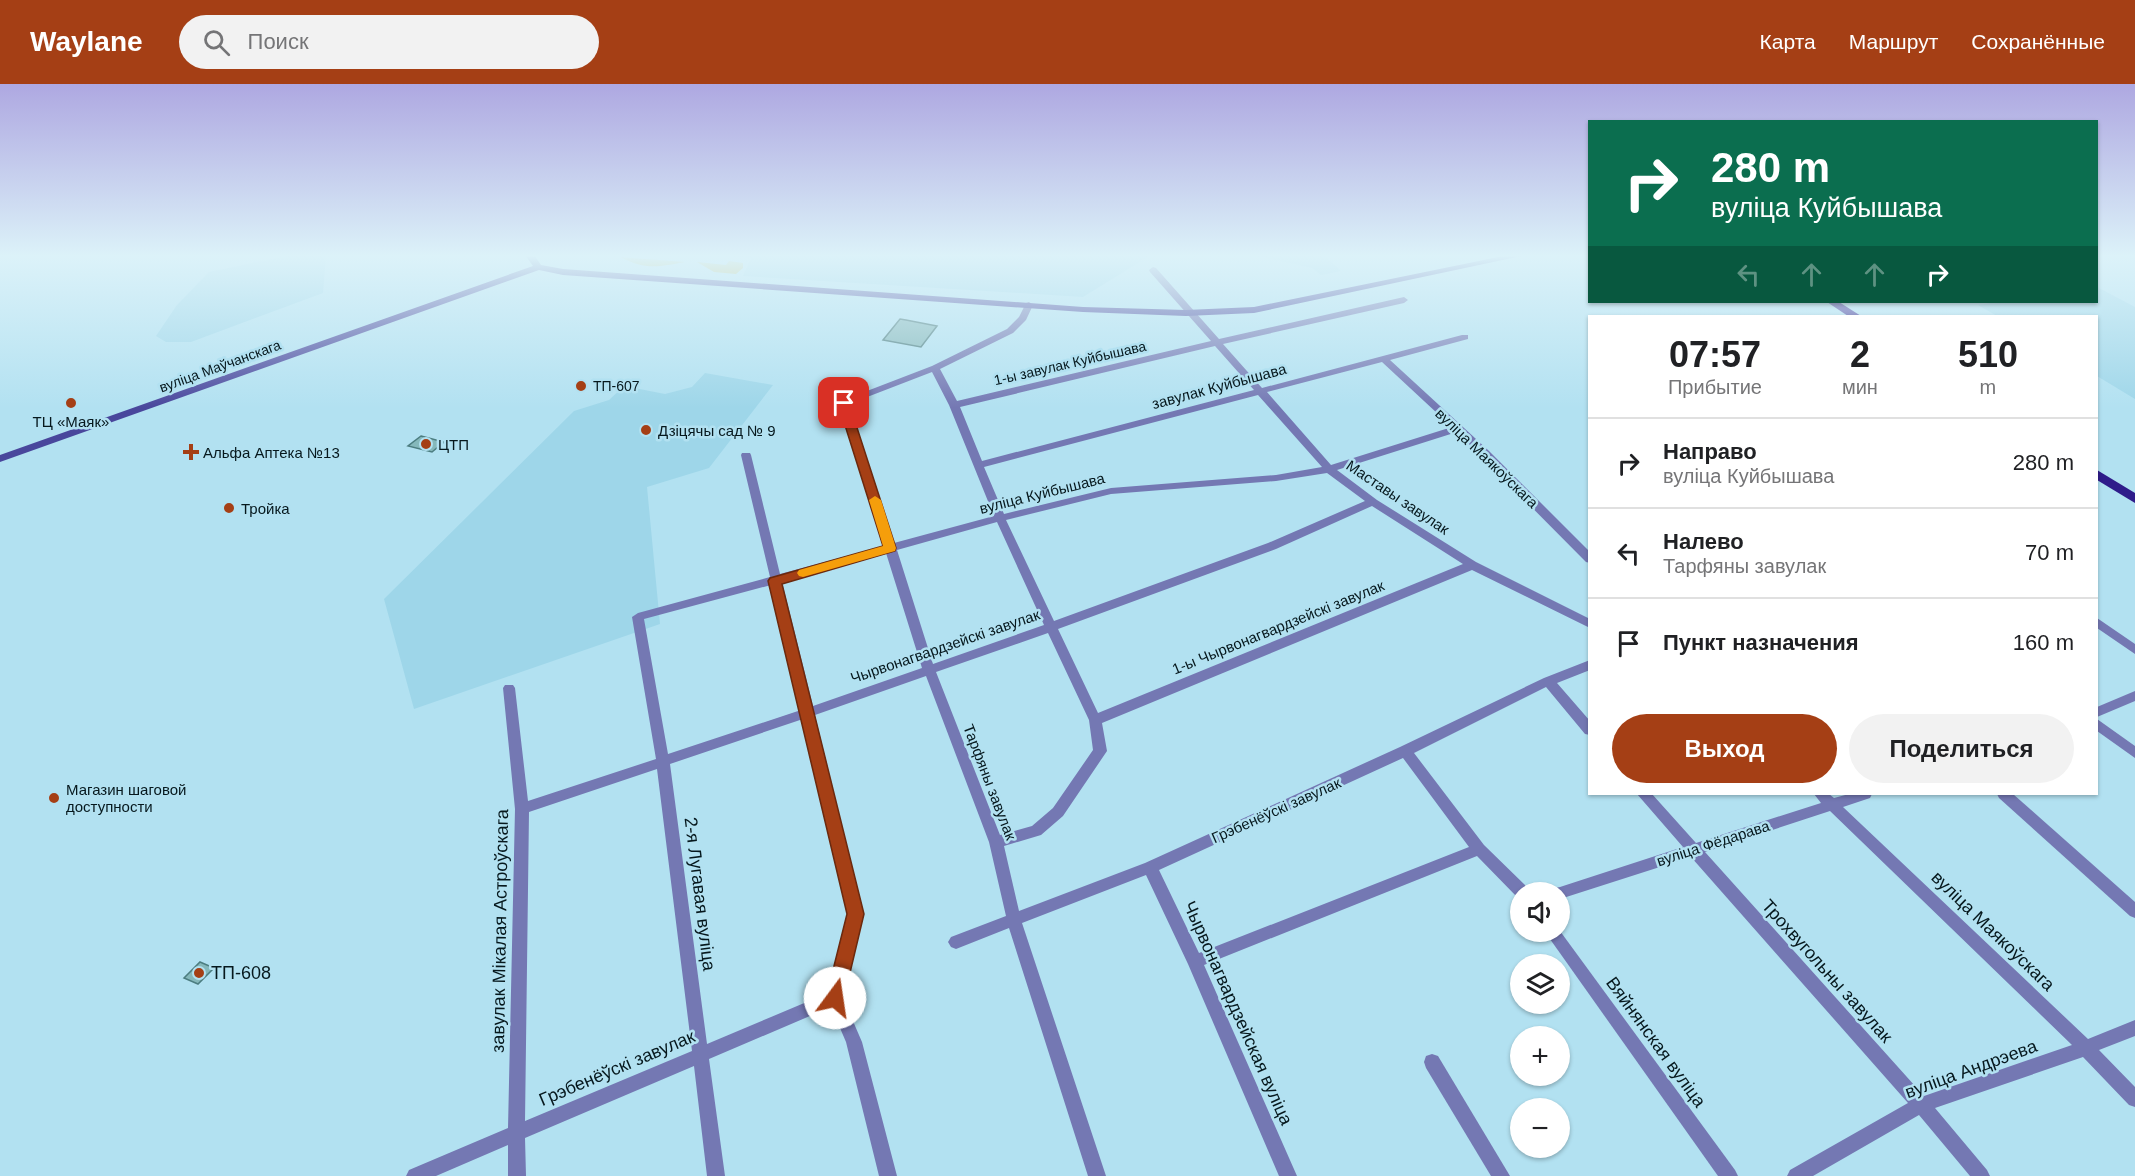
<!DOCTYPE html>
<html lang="ru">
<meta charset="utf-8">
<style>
:root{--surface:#fff;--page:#f2f2f2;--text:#202124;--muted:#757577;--line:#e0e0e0;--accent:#a53f15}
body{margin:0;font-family:Arial,sans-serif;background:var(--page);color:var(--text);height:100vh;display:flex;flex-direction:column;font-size:22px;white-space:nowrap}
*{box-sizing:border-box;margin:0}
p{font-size:20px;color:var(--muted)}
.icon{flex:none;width:33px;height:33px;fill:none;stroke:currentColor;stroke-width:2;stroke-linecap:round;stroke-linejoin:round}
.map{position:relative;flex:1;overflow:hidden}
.side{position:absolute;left:1588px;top:231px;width:510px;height:480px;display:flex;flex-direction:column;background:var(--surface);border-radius:0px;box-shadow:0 2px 4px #0004}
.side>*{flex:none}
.guide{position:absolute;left:1588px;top:36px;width:510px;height:183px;border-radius:0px;box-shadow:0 2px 4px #0004;background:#0b6e4f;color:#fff;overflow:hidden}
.controls{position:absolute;left:1510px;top:798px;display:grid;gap:12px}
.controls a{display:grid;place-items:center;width:60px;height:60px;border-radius:50%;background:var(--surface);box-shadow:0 2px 4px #0004;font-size:30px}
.pin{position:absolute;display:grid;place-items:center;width:51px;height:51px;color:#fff;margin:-26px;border-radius:12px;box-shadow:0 3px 9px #0006}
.me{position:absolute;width:66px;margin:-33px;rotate:14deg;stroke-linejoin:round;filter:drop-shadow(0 0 4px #0008)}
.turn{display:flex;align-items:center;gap:21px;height:126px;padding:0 24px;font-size:27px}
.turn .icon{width:78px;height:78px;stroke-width:2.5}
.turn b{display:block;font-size:42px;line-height:51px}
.lanes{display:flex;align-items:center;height:57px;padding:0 24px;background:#0003;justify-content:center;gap:30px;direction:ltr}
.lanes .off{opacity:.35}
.eta{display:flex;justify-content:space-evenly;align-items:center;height:102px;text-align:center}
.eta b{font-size:36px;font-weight:800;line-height:42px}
.action{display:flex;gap:12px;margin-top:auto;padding:12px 24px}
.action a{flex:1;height:69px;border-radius:36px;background:var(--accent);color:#fff;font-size:24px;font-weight:800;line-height:69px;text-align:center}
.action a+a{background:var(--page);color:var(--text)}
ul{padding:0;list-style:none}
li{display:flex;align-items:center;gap:18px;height:90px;padding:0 24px;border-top:2px solid var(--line)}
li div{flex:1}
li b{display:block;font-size:22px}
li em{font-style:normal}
header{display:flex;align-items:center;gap:36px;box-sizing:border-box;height:84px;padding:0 30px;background:var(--accent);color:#fff}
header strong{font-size:28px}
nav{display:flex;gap:33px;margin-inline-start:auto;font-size:21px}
.search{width:420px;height:54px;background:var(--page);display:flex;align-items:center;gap:15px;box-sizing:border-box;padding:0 21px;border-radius:33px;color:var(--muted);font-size:22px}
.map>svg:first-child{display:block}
</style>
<header>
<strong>Waylane</strong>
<div class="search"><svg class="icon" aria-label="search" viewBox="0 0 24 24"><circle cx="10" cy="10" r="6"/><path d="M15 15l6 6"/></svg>Поиск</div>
<nav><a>Карта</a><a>Маршрут</a><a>Сохранённые</a></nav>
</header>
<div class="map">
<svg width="2135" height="1092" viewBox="0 0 2135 1092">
<rect width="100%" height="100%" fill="#b2e1f1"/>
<g fill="#9ed6e9">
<path d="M292 171H326L323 209 191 258H166L156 252 177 221 209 188Z"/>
<path d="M714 171H1151L1083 213 743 192 751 174Z"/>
<path d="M1254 171H1324L1341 187 1321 191 1312 184Z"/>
<path d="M2097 203 2135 223V315L2097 292V232H1997L1978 221 1998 218H2097Z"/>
<path d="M705 289 773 301 709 384 647 403 660 540 414 625 384 515 574 327 609 316 624 302 665 310 692 303Z"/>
</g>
<g fill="#c5b341">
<path d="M620 173 685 178C657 183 646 186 620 173Z"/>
<path d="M729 177 743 179V184L736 190 714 188 697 178 726 181Z"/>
</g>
<g fill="#85b8bb" stroke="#4c7d80" stroke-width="1.5">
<path d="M900 235 906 236 937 242 921 263 883 256Z"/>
<path d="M421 352 444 358 432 368 408 362Z"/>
<path d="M200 878 214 884 198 900 184 894Z"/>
</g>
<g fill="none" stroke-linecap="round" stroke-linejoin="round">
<g fill="#7478b3" fill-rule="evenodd">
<path d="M1153 183 1156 184 1219 255 1404 213 1408 216 1404 219 1223 260 1262 304 1462 251H1468V255L1390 276 1488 366 1590 468V479L1586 478 1457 348 1337 386 1377 416 1476 478 1590 535V544L1472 486 1102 639 1107 667 1063 732 1041 751 1004 762 1019 827 1145 779 1400 663 1544 594 1590 576V586L1557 599 1590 637V651L1585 650 1546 603 1414 669 1484 761 1527 803 1529 808H1521V814L1517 813 1477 772 1204 881 1297 1092H1279L1188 880 1146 791 1022 839 1106 1092H1088L1009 844 956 865 951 863 948 858 951 853 1006 832 989 758 926 592 815 631 863 830 843 914 862 958 897 1092H879L846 958 831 923 709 975 725 1092H707L694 982 525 1054 526 1092H508V1061L436 1092H406L409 1086 508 1044 515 725 503 604 505 601H513L515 604 528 717 656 675 632 533 638 529 770 493 741 371 742 369H750L751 371 780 490 884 462 839 319 841 317 932 282 1007 245 1019 233 1026 219 1029 218 1033 221 1026 236 1013 249 940 285 957 317 1211 257 1150 188 1149 186ZM1215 262 1254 306 982 377 960 323ZM1382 278 1452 343 1331 381 1267 308ZM932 288 949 321 994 432 894 459 849 320ZM1258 311 1322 383 1276 391 1111 404 1004 430 984 383ZM1327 389 1365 417 1268 459 1054 537 1006 436 1111 410 1276 397ZM1372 422 1463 480 1098 629 1058 545 1276 465ZM997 438 1044 541 933 580 897 466ZM886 469 922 584 813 622 782 498ZM771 501 801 626 668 670 644 535ZM1048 549 1089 636 1093 666 1053 724 1032 742 1000 751 936 588ZM803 635 849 830 828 909 707 960 670 680ZM1403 674 1469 763 1199 869 1159 786ZM657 685 692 967 525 1037 529 728Z"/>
<path d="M2097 534 2135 560V570L2097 544Z"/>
<path d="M2135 607V617L2097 633V623Z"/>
<path d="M2097 635 2135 662V674L2097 647Z"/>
<path d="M1637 710H1652L1696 759 1821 719 1814 710H1829L1834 714 1849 710H1872L1870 714 1843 723 2088 955 2135 936V952L2099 966 2135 1003V1023L2129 1021 2083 973 1935 1024 1987 1086 1990 1092H1970L1919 1031 1813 1092H1787L1790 1086 1908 1019 1691 773 1560 815V808H1553L1555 804 1560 803 1683 763ZM1830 727 2072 961 1924 1012 1705 768Z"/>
<path d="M1997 710H2013L2135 818V834L2130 832 1999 714Z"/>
<path d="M1560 847 1735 1086 1738 1092H1718L1545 848Z"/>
<path d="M1432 970 1438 972 1510 1092H1491L1426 984 1424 978 1426 972Z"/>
</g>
<path fill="#49479c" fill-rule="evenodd" d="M525 171H534L541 181 563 185 1083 223 1186 226 1254 223 1508 171H1526L1254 229 1186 232 1083 228 563 191 539 186 0 378V371L533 182Z"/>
<g fill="#2f1c8a" fill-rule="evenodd">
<path d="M1827 218H1839L1861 232H1848Z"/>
<path d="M2097 386 2135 409V419L2097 396Z"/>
</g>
</g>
<linearGradient id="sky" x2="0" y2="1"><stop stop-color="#aea8e1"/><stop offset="0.53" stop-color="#dcf2f9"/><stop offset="1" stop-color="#dcf2f9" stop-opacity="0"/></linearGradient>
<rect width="2135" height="324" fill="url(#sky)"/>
<path fill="#a53f15" stroke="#6b290e" stroke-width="1.5" d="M844 315 849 319 896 464 895 467 782 500 864 830 844 914 841 920 835 922 829 920 826 914 847 830 768 497 770 494 883 462 838 319Z"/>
<path fill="#f59e0b" d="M875 412 881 416 896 464 895 467 803 493 799 492 797 489 799 486 883 462 869 416Z"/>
<g fill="#a53f15" stroke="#b2e1f1" stroke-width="2">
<circle cx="581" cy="302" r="6"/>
<circle cx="71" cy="319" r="6"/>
<circle cx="646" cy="346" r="6"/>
<circle cx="426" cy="360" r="6"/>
<path d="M188 359h6v6h6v6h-6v6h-6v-6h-6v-6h6z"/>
<circle cx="229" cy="424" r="6"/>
<circle cx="54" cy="714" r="6"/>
<circle cx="199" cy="889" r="6"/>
</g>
<g text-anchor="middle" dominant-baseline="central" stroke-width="5" stroke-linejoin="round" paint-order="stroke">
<g font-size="14" fill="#06181d" stroke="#b2e1f1">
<text transform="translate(1070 279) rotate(-13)">1-ы завулак Куйбышава</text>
<text transform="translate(220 282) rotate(-20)">вуліца Маўчанскага</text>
</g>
<g font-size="14" fill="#06181d" stroke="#b2e1f1" text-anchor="start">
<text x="593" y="302">ТП-607</text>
</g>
<g font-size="15" fill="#06181d" stroke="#b2e1f1">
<text transform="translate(1219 302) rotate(-15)">завулак Куйбышава</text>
<text transform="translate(1487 374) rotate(44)">вуліца Маякоўскага</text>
<text transform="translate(1042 409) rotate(-14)">вуліца Куйбышава</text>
<text transform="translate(1398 413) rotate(34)">Маставы завулак</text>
<text transform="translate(1278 543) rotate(-22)">1-ы Чырвонагвардзейскі завулак</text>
<text transform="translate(945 562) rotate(-19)">Чырвонагвардзейскі завулак</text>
<text transform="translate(990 698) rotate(69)">Тарфяны завулак</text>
<text transform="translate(1276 726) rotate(-24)">Грэбенёўскі завулак</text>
<text transform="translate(1713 759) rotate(-18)">вуліца Фёдарава</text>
</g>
<g font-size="15" fill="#06181d" stroke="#b2e1f1" text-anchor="start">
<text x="71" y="337" text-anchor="middle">ТЦ «Маяк»</text>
<text x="658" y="346">Дзіцячы сад № 9</text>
<text x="438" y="360">ЦТП</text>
<text x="203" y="368">Альфа Аптека №13</text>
<text x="241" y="424">Тройка</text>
<text x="66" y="705">Магазин шаговой<tspan x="66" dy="17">доступности</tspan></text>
</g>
<g font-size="18" fill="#06181d" stroke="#b2e1f1">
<text transform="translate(700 810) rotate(83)">2-я Лугавая вуліца</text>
<text transform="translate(500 847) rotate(-89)">завулак Мікалая Астроўскага</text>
<text transform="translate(1993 847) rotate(44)">вуліца Маякоўскага</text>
<text transform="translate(1827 887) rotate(48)">Трохвугольны завулак</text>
<text transform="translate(1238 929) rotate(66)">Чырвонагвардзейская вуліца</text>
<text transform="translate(1656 958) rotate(54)">Вяйнянская вуліца</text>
<text transform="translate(617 984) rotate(-23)">Грэбенёўскі завулак</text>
<text transform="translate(1971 985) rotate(-20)">вуліца Андрэева</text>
</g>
<g font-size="18" fill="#06181d" stroke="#b2e1f1" text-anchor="start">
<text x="211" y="889">ТП-608</text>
</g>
</g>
</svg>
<div class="controls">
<a><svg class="icon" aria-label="sound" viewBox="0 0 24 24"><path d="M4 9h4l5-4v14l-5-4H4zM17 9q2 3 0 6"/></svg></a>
<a><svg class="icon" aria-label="layers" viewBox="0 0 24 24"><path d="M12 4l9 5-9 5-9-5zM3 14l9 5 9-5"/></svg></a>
<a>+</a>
<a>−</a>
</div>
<div class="pin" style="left:844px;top:319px;background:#d93025"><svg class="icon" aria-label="arrive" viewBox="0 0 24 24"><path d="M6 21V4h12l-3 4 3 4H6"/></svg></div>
<svg class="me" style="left:835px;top:914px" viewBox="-20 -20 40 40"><circle r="19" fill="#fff"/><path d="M0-13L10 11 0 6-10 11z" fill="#a53f15"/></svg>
<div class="guide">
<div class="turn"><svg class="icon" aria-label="right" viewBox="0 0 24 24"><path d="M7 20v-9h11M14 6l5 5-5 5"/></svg><div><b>280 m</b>вуліца Куйбышава</div></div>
<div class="lanes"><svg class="icon off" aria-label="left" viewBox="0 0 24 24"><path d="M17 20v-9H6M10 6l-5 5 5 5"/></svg><svg class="icon off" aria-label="ahead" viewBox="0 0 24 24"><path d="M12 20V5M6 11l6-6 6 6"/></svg><svg class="icon off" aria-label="ahead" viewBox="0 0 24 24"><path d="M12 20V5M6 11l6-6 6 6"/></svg><svg class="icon" aria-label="right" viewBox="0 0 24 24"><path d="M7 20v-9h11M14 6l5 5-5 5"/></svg></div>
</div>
<section class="side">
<div class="eta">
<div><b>07:57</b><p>Прибытие</p></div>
<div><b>2</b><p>мин</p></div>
<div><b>510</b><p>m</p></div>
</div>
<ul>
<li><svg class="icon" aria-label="right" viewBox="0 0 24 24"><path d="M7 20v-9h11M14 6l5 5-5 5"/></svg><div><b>Направо</b><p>вуліца Куйбышава</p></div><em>280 m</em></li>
<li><svg class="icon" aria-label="left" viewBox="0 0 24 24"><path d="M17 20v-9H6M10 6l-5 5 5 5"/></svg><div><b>Налево</b><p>Тарфяны завулак</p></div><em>70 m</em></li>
<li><svg class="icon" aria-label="arrive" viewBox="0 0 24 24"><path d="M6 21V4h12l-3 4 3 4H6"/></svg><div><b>Пункт назначения</b></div><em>160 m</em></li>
</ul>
<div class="action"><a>Выход</a><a>Поделиться</a></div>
</section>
</div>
